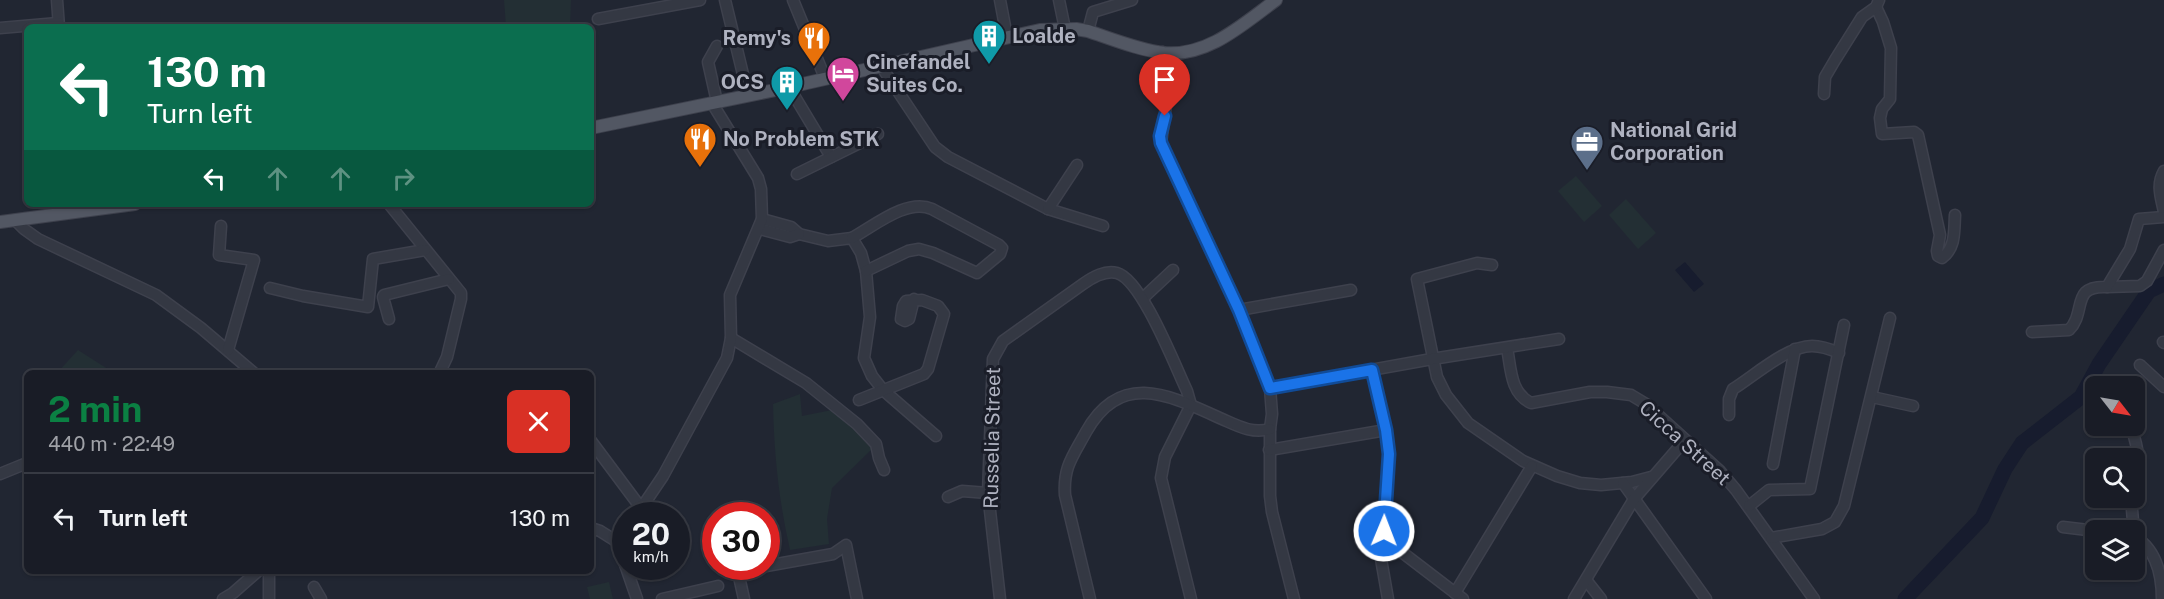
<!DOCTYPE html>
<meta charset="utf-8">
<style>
:root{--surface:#191c26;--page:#262932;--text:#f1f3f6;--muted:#9fa1a7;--line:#373a43;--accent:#0b8043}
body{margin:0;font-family:"Public Sans",sans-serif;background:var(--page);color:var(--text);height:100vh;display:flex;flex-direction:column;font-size:22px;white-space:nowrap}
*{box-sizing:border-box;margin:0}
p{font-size:20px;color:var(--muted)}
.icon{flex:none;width:33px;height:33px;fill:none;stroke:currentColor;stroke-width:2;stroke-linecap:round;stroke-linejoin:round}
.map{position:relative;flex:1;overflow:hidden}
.details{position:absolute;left:24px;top:370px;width:570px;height:204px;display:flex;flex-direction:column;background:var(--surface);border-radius:9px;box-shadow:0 2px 4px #0004,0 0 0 2px var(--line)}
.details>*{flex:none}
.top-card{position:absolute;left:24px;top:24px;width:570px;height:183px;border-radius:9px;box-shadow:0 2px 4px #0004,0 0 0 2px var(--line);background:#0b6e4f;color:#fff;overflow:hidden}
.needle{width:39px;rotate:121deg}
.controls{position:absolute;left:2085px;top:376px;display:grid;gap:12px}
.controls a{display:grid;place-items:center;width:60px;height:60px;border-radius:9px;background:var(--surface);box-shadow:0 2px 4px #0004,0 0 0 2px var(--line);font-size:30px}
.speed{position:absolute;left:612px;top:502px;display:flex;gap:12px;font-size:30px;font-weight:700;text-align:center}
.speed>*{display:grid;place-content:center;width:78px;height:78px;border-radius:50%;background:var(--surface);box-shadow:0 2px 4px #0004,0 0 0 2px var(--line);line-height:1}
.speed small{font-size:15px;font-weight:400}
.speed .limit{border:9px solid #d22;background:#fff;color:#111}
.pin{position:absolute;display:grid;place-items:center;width:51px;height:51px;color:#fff;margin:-62px -26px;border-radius:50% 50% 50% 0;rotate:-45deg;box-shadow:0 0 6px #0007}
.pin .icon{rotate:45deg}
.me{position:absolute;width:66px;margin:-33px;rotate:1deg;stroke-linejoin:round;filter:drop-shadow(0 0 4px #0008)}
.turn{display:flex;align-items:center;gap:21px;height:126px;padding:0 24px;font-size:27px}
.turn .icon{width:78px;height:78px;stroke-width:2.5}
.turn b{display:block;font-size:42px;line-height:51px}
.lanes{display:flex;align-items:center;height:57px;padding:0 24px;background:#0003;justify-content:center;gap:30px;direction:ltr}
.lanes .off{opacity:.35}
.round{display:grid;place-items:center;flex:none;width:63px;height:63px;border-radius:9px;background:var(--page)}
.overview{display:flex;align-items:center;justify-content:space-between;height:102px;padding:0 24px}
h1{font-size:36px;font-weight:700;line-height:45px;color:var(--accent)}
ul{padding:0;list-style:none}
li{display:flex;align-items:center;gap:18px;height:90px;padding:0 24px;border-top:2px solid var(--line)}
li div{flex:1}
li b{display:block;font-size:22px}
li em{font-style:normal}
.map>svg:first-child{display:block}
</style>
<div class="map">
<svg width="2164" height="599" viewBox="0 0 2164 599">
<rect width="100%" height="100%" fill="#212632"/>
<g fill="#232f34">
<path d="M504 0H571L570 27H506Z"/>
<path d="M1576 176 1602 206 1584 222 1558 191Z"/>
<path d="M1626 199 1656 233 1638 249 1609 215Z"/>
<path d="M78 350 114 373H57Z"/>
<path d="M800 394 802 416 837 409 873 448 832 488 827 519 829 544 790 550C779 502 774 454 773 404Z"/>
<path d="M609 582 613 599H590L587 587Z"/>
</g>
<path fill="#171c2e" d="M1685 262 1704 284 1694 292 1675 270Z"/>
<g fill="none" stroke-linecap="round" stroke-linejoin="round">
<path stroke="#171c2e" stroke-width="15" d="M1905 599 1982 518 2005 469 2022 443 2081 397 2099 364 2149 291 2164 284"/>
<defs>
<g id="minor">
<path d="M57 0 59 27"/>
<path d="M725 0 748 95"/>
<path d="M793 0 825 78"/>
<path d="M1000 0 1007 37"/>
<path d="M1059 0 1065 29"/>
<path d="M1876 7 1883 22 1891 48 1890 99 1882 109 1880 118 1882 134 1914 132 1918 135 1940 235 1937 251 1938 256 1942 258C1956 248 1954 230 1955 215"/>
<path d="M598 19 700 0"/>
<path d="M0 28 58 23"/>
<path d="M1088 31 1093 12 1132 0"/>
<path d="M1163 52 1167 98 1161 143 1239 310 1270 388 1272 414 1270 429V496L1272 512 1294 599"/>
<path d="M881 66 935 147 948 157 1048 209 1103 226"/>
<path d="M789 87 831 157"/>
<path d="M1824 94 1825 77 1835 60 1862 17 1876 7 1879 0"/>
<path d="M717 102 708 62 717 46"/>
<path d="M2164 171C2156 185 2161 197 2164 212"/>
<path d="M797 174 878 134"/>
<path d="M389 204 461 293V299L447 357 439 374"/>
<path d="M1048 209 1077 165"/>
<path d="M762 219 791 227 799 234 828 241 852 238 861 253 866 271 870 317 864 358 872 376 883 390 936 436"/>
<path d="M15 220 24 229 38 239 156 295 201 328 255 374"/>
<path d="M221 226 219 255 254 260 228 350"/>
<path d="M760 229 790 237 799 234"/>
<path d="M852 238C874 226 907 198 932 209L999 245 1002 248 1000 254 977 273 933 253 919 249 908 251 866 271"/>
<path d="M1492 265 1477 263 1417 279 1437 377 1446 395 1468 423 1523 461 1557 476 1580 483 1601 485 1632 482 1651 477"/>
<path d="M2107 287 2140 286 2147 281 2164 250"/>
<path d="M270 288 303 296 368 307 373 259 425 250"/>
<path d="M1143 298 1173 270"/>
<path d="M1239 310 1351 290"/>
<path d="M389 319 383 297 384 295 449 279"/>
<path d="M2032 332 2069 330C2087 312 2070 285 2107 287L2130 249 2139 219 2164 217"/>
<path d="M731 338 806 383 857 424 876 444 879 458 884 470"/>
<path d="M2163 342 2164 343"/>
<path d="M1507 348C1511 368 1510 393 1531 403L1590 392H1607L1631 395 1646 404 1719 470 1736 490 1814 599"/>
<path d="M2140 365 2164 387"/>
<path d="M1372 370 1386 430 1389 454 1381 559 1388 599"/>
<path d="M1270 388 1432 359 1559 339"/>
<path d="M1872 397 1913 406"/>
<path d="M859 400 924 374 928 369 944 314 938 306 922 300 906 301 903 306 901 319 905 321 909 319 914 299"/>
<path d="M1729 415V399L1733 389C1754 376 1787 346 1812 346 1822 346 1830 349 1839 353"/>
<path d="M2131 426C2138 448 2142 465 2134 488"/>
<path d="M591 441 641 508"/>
<path d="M1269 450 1386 430"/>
<path d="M1773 464 1795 349"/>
<path d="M0 474 27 463"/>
<path d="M1623 483 1706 599"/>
<path d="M948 497 962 491 988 493"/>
<path d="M2131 498 2134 533"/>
<path d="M1749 506 1769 490 1810 489 1844 325"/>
<path d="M636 516 663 476 727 358 731 338 730 295 762 219 761 189 758 178 712 103"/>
<path d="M2063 527 2096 531"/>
<path d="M591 528 600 531 619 543 621 553 637 599"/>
<path d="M1384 531 1399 550 1463 599"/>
<path d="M2134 536C2156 549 2162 575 2162 599"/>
<path d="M1771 538 1822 529 1835 522 1844 506 1890 318"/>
<path d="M619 543 626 530"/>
<path d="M766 566 833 554 846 545 857 599"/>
<path d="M269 572V599"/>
<path d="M1586 580 1601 599"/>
<path d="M314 587 321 599"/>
<path d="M1455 593 1532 466"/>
<path d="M223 599 233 593 257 572"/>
<path d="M662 599 718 586"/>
<path d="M744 599 738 572 762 567"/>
<path d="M1000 599 988 493 993 359 1003 341 1083 284C1093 277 1105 270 1117 273 1142 280 1175 366 1187 391L1191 405 1165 457 1161 478 1191 599"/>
<path d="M1090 599 1065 495C1063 467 1073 456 1086 432 1121 369 1171 396 1222 419 1238 426 1252 434 1270 429"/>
<path d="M1574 599 1634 499 1685 440"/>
</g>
<g id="major">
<path d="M591 128 785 88 1040 30 1076 29 1088 31C1112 39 1139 50 1164 53 1208 57 1243 24 1276 0"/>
<path d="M0 222 135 204"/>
</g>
</defs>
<use href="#minor" stroke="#3e414d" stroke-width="13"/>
<use href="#major" stroke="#3e414d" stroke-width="14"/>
<use href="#minor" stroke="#343843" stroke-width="10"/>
<use href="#major" stroke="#525763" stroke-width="12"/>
</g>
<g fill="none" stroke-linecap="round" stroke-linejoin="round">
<defs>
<path id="route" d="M1165 116 1160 136 1161 143 1239 310 1270 388 1372 370 1386 430 1389 454 1384 531"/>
</defs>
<use href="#route" stroke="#114b97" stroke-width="15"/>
<use href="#route" stroke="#1a73e8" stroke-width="10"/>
</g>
<defs>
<symbol id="building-pin" viewBox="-11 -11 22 30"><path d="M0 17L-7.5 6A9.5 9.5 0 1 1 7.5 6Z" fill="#0f9aa8" stroke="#1a1d28"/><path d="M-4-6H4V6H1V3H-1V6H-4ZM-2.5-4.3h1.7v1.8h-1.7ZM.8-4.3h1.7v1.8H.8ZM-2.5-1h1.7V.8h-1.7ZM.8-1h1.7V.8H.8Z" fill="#fff"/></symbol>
<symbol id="restaurant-pin" viewBox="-11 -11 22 30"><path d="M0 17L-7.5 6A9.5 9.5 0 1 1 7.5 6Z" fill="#e8710a" stroke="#1a1d28"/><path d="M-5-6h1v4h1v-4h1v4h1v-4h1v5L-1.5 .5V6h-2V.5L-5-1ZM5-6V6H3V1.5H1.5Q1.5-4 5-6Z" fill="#fff"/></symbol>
<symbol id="hotel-pin" viewBox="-11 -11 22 30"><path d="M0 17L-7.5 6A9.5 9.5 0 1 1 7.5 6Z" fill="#d1479c" stroke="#1a1d28"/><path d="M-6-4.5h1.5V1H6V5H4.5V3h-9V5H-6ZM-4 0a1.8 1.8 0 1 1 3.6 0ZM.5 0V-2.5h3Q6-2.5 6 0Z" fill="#fff"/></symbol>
<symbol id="office-pin" viewBox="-11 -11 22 30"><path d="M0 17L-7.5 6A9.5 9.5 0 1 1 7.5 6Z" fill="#5c6f8a" stroke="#1a1d28"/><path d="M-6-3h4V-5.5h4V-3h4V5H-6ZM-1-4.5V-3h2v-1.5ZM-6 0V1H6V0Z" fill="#fff"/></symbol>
</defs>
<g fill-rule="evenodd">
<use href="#building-pin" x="970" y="17" width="38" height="52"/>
<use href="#restaurant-pin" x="795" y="19" width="38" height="52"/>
<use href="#hotel-pin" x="824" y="54" width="38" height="52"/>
<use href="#building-pin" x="768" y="63" width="38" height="52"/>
<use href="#restaurant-pin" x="681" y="120" width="38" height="52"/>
<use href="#office-pin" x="1568" y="123" width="38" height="52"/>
</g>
<g text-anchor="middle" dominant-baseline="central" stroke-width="6" stroke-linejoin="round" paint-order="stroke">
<g font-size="20" font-weight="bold" fill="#afb2c0" stroke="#1a1d28" text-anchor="start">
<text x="1012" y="36">Loalde</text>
<text x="791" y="38" text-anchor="end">Remy's</text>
<text x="866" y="62">Cinefandel<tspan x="866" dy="23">Suites Co.</tspan></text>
<text x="764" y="82" text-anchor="end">OCS</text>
<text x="1610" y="130">National Grid<tspan x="1610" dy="23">Corporation</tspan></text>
<text x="723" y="139">No Problem STK</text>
</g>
<g font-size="20" fill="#afb2c0" stroke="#1a1d28">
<text transform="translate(992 438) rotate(-89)">Russelia Street</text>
<text transform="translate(1685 443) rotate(42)">Cicca Street</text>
</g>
</g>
</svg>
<div class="controls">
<a><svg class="needle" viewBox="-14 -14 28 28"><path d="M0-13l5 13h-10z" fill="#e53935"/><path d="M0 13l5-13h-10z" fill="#9fa1a7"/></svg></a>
<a><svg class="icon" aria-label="search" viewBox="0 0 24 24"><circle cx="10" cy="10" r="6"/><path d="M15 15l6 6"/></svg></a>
<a><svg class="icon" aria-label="layers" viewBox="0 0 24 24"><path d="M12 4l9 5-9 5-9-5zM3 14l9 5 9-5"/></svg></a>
</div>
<div class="speed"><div>20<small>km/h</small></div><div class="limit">30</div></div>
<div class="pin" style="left:1165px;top:116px;background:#d93025"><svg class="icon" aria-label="arrive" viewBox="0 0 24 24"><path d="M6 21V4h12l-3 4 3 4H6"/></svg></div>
<svg class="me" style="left:1384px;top:531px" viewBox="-20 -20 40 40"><circle r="17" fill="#1a73e8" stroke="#fff" stroke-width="3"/><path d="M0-11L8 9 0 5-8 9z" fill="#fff"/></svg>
<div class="top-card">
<div class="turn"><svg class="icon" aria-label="left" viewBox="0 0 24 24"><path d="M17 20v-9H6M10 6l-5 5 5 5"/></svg><div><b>130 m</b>Turn left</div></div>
<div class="lanes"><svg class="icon" aria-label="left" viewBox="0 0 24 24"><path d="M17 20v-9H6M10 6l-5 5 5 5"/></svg><svg class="icon off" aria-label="ahead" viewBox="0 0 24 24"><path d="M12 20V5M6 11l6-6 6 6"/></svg><svg class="icon off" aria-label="ahead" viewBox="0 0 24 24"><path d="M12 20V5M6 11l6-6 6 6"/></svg><svg class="icon off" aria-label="right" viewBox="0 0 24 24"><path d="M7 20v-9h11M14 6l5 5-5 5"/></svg></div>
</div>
<section class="details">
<div class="overview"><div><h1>2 min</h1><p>440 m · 22:49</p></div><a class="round" style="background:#d93025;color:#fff"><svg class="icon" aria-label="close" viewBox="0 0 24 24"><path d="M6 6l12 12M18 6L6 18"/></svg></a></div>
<ul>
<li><svg class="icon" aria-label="left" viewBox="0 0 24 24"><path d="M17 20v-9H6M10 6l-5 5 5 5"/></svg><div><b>Turn left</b></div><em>130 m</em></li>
</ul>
</section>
</div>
